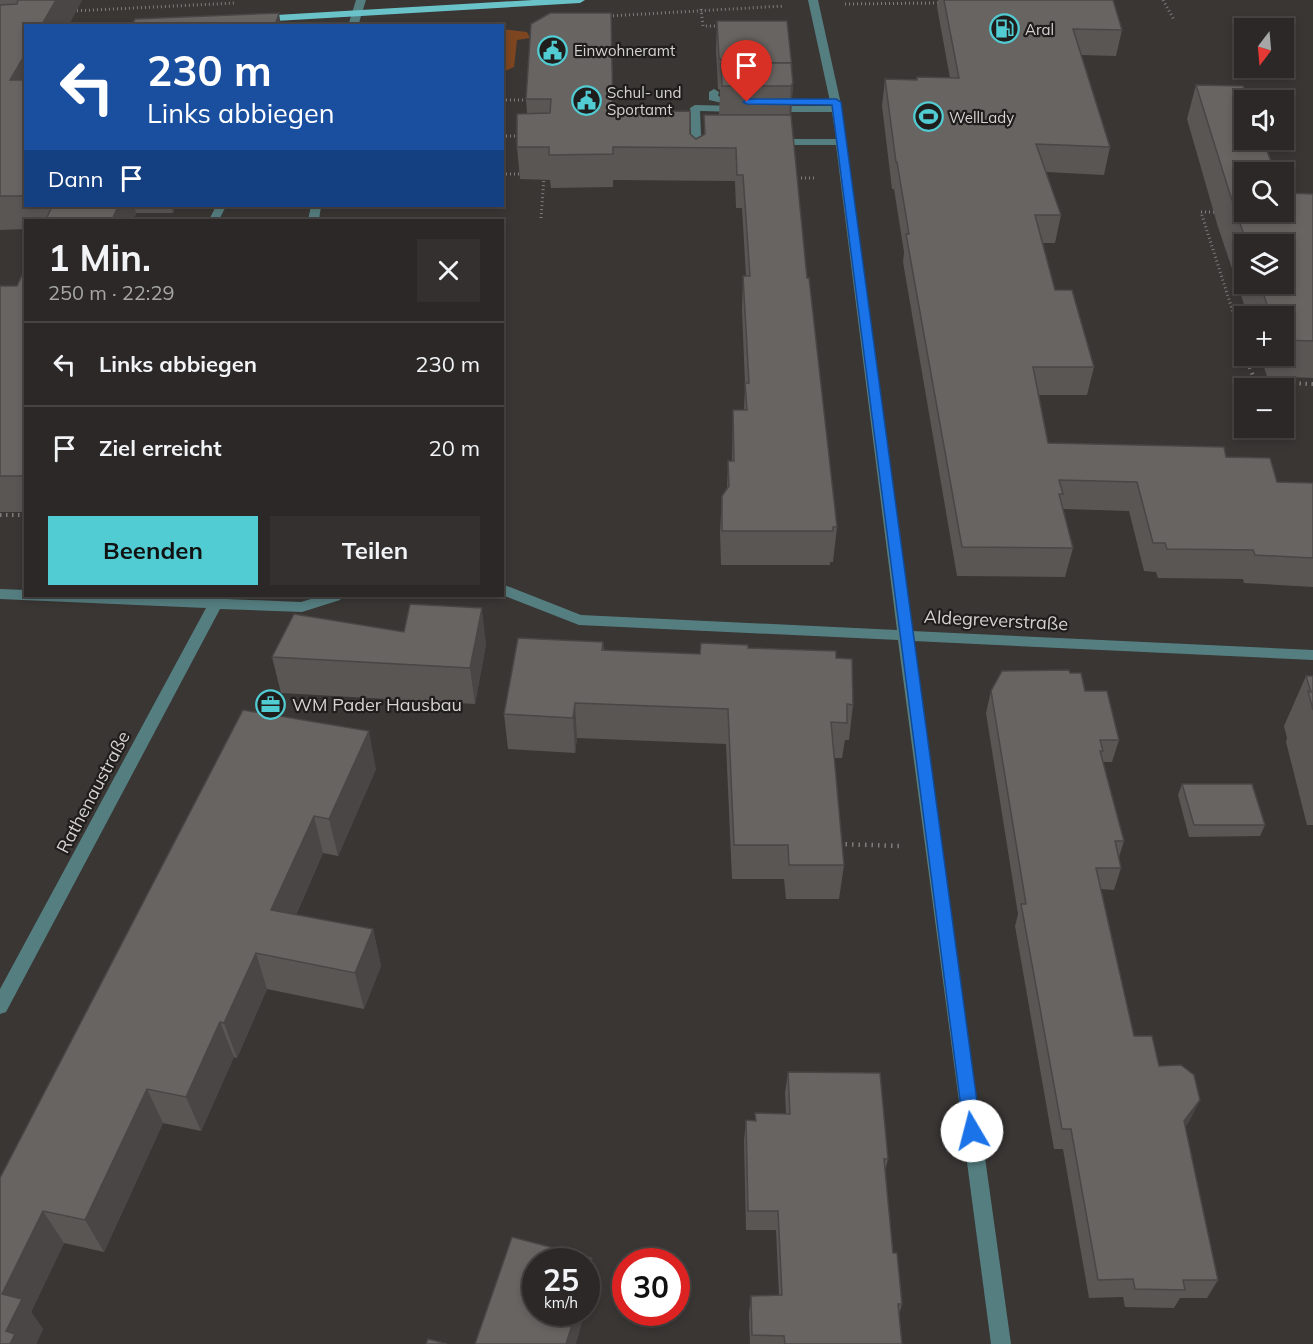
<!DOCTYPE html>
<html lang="de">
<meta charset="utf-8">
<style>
:root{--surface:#2b2827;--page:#33302f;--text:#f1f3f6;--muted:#a6a6a7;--line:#474444;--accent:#51ccd2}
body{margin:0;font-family:Mulish,sans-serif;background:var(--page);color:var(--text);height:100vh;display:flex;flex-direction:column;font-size:22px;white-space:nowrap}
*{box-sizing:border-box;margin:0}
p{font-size:20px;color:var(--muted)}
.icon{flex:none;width:33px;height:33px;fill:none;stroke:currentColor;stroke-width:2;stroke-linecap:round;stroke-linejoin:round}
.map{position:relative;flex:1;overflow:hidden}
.sheet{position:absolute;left:24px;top:219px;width:480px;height:378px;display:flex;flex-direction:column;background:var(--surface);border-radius:0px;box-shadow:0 3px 9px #0003,0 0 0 2px var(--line)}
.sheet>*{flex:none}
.hud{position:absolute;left:24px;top:24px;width:480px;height:183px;border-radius:0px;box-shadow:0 3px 9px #0003,0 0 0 2px var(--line);background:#1a4fa0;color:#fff;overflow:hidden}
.needle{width:39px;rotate:196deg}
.controls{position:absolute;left:1234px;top:18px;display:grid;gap:12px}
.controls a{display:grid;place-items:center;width:60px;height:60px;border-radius:0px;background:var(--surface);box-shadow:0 3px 9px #0003,0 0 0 2px var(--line);font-size:30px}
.speed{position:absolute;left:522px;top:1248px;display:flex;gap:12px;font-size:30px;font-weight:700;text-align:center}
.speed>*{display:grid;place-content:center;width:78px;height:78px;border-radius:50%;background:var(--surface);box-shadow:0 3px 9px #0003,0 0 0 2px var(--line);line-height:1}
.speed small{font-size:15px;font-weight:400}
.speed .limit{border:9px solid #d22;background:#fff;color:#111}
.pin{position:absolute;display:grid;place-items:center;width:51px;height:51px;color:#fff;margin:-62px -26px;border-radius:50% 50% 50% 0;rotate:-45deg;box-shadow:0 0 6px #0007}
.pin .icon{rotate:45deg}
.me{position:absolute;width:66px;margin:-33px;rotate:352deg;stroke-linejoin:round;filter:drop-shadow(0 0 4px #0008)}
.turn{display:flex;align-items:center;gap:21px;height:126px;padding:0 24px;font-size:27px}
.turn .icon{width:78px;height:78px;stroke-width:2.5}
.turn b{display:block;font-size:42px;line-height:51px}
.then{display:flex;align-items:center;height:57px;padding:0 24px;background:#0003;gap:12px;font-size:22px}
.round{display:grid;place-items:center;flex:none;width:63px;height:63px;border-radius:0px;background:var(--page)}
.summary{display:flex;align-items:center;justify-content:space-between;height:102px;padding:0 24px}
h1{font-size:36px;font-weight:700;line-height:45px}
.primary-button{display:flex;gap:12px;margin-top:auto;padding:12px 24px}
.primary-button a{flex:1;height:69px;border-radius:0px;background:var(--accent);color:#111;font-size:24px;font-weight:700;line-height:69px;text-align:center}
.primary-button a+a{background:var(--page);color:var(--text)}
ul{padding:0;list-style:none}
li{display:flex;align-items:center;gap:18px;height:84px;padding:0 24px;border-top:2px solid var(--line)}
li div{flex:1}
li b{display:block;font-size:22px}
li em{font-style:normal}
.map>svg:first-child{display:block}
</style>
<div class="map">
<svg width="1313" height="1344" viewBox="0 0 1313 1344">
<rect width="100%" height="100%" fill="#393634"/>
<path fill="#7d4620" d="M503 29 527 32 530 38 517 40 514 67 503 72Z"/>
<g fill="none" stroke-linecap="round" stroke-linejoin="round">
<g stroke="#7f7c7b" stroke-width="3" stroke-dasharray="1 3" stroke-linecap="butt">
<path d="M1163 0 1174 20"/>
<path d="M845 4 940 3"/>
<path d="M701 9 703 26H721"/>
<path d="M73 11 236 3"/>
<path d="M609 16 784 6"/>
<path d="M502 100H527L528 96"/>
<path d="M502 136H520"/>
<path d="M502 174H523"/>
<path d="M793 178H815"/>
<path d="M1218 212H1201L1240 334"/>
<path d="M541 218 544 177"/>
</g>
<g stroke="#7f7c7b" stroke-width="4" stroke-dasharray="1.5 4.5" stroke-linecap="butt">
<path d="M1239 332 1245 351"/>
<path d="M1246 356 1255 382 1313 384"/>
<path d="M0 515H26"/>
</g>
<path stroke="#7f7c7b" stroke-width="4.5" stroke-dasharray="1.5 5" stroke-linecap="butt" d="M839 844 900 846"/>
<g fill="#557e80" fill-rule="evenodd">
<path d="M356 0H366L358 26H348Z"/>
<path d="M808 0H818L842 109 912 631 1313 650V660L913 641 1011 1344H991L898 640 579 625 502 595V584L581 615 897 630 836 145H775L770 142 775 139H836L832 112H772L767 109 772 106H831Z"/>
<path d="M714 89 719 92 718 96 736 102 731 105 709 100V92Z"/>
<path d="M695 105 739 106 744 109 739 112 700 111 702 158 697 161 692 158 690 108Z"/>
<path d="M216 206H226L219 220H209Z"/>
<path d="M311 206H321L319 220H308Z"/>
<path d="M0 589 26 590V596L212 598 213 596H227L226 599 301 602 321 596H342L340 600 302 612 220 609 6 1012 0 1014V989L206 608 0 599Z"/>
</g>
<path fill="#6ac3c8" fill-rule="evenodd" d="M533 0H585L580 3 259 22 254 19 259 16Z"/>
</g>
<g fill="#595654" fill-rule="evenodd">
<path d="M0 0H82L68 26H26V206H175L173 213H136L134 220H26V229L0 230Z"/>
<path d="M938 0H1113L1122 30 1116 56 1081 55 1110 147 1104 175 1046 172 1061 215 1055 243H1042L1055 290 1094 367 1087 395H1039L1048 443 1226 457 1277 482 1313 483V587L1244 583 1243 579 1158 578 1156 572 1144 571 1129 511 1063 509 1073 548 1065 577 957 576 903 262 904 252 894 189H892L882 106 885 79 916 80 917 77 950 78 937 7Z"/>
<path d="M611 13 613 112 690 134 696 139 704 135V115H719L720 90 718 89 716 51 717 21 793 83 791 115 807 278 837 527 833 562H830V565H721L720 531 722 496 727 489 728 461H732L733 410H744L745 384 742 310 743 276H746L742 208H736L735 181 613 180V187L551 188 550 180 520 179 517 147 527 113 526 99Z"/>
<path d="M1196 85 1245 212 1313 194V378L1267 376 1260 356H1284V316H1248L1218 227 1187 119ZM1245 244H1284V284H1245Z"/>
<path d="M26 266V512H0V286H17Z"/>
<path d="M404 632 486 644 475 704 281 693 272 657Z"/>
<path d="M603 642 604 650 700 654 748 648 836 658 853 705 849 740H845L842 758H834L844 865 839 899H786L784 879H732L726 744 577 738 575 753 508 749 504 714Z"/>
<path d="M1070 673 1085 691 1119 740 1112 762H1103L1124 841 1119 857 1121 868 1114 890 1101 889 1134 1036 1159 1066 1190 1120 1185 1127 1218 1280 1207 1298H1180L1174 1308 1125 1307 1123 1297 1089 1298 1063 1149H1054L1015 926 1018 914 986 713 991 691Z"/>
<path d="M1306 676H1313V825H1307L1286 742 1287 738 1284 726Z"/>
<path d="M243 710 376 769 338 856 323 853 296 915 373 929 381 966 364 1009 267 989 237 1058 234 1057 201 1131 163 1123 104 1252 64 1243 31 1312 43 1329 36 1344H0V1178Z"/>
<path d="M1182 784 1265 825 1260 836 1189 837 1178 795Z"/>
<path d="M788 1072 888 1159 885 1171 893 1253 902 1304 899 1315 902 1344H750L749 1314 751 1296 779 1295 776 1230H746L744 1140 746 1120 755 1121V1113L786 1114 785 1093Z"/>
</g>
<g fill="#494645">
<path d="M56 0H82L68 26H41Z"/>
<path d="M279 13 281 26H275Z"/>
<path d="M26 53V103L10 80Z"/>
<path d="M793 83 790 134 788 137 791 86Z"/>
<path d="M118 206H134L136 213 134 220H112Z"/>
<path d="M171 206H175L173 213Z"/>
<path d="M482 608 486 644 475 704 470 668Z"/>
<path d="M575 703 577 738 575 753 573 718Z"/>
<path d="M369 731 376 769 338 856 329 819Z"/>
<path d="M314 816 323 853 282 947 271 910Z"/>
<path d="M373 929 381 966 364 1009 355 973Z"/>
<path d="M256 953 267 989 237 1058 224 1023Z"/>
<path d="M220 1022 234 1057 201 1131 186 1097Z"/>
<path d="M147 1089 163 1123 104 1252 85 1220Z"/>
<path d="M1200 1100 1190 1120 1174 1141 1184 1121Z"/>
<path d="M43 1211 64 1243 31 1312 43 1329 36 1344H10L6 1331 2 1294Z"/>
<path d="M592 1258 593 1284 586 1307V1275Z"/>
<path d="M576 1312H585L576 1344H566Z"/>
</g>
<g fill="#686462" stroke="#494645" stroke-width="1.5">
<path d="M18 0H56L41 26H26V53L10 80H26V196H0V5L17 4Z"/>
<path d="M944 0H1113L1122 30 1073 29 1110 147 1036 144 1061 215H1035L1055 290H1072L1094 367H1033L1048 443 1224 447 1226 457 1270 458 1277 482 1313 483V558L1255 555 1253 550 1167 549 1165 543H1153L1137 482 1059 480 1063 494H1059L1073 548 962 547 906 234H909L897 162H896L885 79 917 80V77L959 78Z"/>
<path d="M279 13 275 26H132L135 19Z"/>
<path d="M550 13H611L613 112 690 111V134L696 139 705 134 704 115H791L807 278H809L837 527H833V531H722V496L729 486 728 461H734L733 410H747L745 383H749L743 276H750L743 175H737L736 148 613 147V154L549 155V147H517V114L550 113 551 99H526L531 24Z"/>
<path d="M717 21H787L792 68 791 63H722V61L719 58Z"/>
<path d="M721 63H791L793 83 791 86H722Z"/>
<path d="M1196 85 1243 86 1249 100H1245V140H1263L1275 172H1245V212H1284V193L1313 194V341L1284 340V316H1271L1260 284H1284V244H1247L1229 191Z"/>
<path d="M52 206H118L112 220H46Z"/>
<path d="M26 266V476H0V286H17Z"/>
<path d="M410 604 482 608 470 668 272 657 294 614 404 632Z"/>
<path d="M518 638 603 642 602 650 700 654 701 643 748 645V648L836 651V658L852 659 853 705 847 704V723L831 722 844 865H789L788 845H734L728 709 575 703 573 718 504 714Z"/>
<path d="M1069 670 1070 673H1081L1085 691H1107L1119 740H1100L1103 751H1100L1124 841H1115L1121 868H1096L1134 1036H1152L1159 1066 1181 1065 1194 1075 1200 1100 1184 1121 1218 1280H1183L1185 1290 1135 1289 1133 1279 1098 1280 1071 1129H1062L1021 904H1026L991 691 1002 671Z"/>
<path d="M1306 676H1313V710L1308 691 1311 692Z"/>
<path d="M243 710 369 731 329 819 314 816 271 910 373 929 355 973 256 953 224 1023 220 1022 186 1097 147 1089 85 1220 43 1211 2 1294 22 1299 6 1331 15 1334 10 1344H0V1178Z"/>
<path d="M1182 784H1252L1265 825H1194Z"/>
<path d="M788 1072 880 1073 888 1159H884L893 1253H897L902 1304H898L902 1344H785L784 1336 752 1335 751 1296 782 1295 778 1211H748L746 1120 756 1121 755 1113 790 1114Z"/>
<path d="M512 1237 592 1258 586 1275V1262H536V1312H576L566 1344H475Z"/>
<path d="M428 1339 447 1344H426Z"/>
</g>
<path fill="#1a73e8" stroke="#114b97" stroke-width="1.5" d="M836 99 841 102 981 1131 979 1137 972 1139 966 1137 964 1131 832 105 747 104 743 102 747 99Z"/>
<defs>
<symbol id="fuel-ring" viewBox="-11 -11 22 22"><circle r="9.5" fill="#1f1e1d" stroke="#51ccd2" stroke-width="1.5"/><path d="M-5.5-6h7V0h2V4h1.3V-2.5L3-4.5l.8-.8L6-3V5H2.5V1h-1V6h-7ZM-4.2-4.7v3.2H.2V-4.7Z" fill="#51ccd2"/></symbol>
<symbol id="civic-ring" viewBox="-11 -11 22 22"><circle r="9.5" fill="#1f1e1d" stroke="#51ccd2" stroke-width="1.5"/><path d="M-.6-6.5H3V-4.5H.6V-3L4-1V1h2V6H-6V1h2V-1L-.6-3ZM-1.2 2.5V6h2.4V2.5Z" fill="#51ccd2"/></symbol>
<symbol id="stadium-ring" viewBox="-11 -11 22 22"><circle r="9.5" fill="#1f1e1d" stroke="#51ccd2" stroke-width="1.5"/><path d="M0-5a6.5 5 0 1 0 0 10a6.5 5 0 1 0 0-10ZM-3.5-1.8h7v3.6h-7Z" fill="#51ccd2"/></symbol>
<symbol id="office-ring" viewBox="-11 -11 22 22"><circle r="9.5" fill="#1f1e1d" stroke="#51ccd2" stroke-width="1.5"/><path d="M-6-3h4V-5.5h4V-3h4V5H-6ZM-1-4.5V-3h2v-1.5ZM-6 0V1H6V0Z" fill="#51ccd2"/></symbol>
</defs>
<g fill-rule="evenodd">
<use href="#fuel-ring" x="988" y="12" width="33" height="33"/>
<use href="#civic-ring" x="536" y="34" width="33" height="33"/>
<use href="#civic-ring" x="570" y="84" width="33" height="33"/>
<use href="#stadium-ring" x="912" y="100" width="33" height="33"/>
<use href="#office-ring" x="254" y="688" width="33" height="33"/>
</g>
<g text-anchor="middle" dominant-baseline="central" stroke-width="4.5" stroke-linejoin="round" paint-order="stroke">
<g font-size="15" fill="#d5d2d1" stroke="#1f1e1d" text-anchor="start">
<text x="1025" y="29">Aral</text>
<text x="574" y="50">Einwohneramt</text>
<text x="607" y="92">Schul- und<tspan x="607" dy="17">Sportamt</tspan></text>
<text x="949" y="117">WellLady</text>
</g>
<g font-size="18" fill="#d5d2d1" stroke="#1f1e1d">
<text transform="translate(996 620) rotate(3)">Aldegreverstraße</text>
<text transform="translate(93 792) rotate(-62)">Rathenaustraße</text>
</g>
<g font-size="18" fill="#d5d2d1" stroke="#1f1e1d" text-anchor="start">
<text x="292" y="704">WM Pader Hausbau</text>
</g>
</g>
</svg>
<div class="controls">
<a><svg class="needle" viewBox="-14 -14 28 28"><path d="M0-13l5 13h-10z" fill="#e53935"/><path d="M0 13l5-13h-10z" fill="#a6a6a7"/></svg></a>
<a><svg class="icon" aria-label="sound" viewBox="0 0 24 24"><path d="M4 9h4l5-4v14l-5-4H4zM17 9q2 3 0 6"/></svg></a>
<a><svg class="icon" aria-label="search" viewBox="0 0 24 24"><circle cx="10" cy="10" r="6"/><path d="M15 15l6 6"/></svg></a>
<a><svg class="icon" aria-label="layers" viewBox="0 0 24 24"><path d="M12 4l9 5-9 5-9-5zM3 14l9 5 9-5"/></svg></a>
<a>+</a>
<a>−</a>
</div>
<div class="speed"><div>25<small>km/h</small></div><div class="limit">30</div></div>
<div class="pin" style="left:747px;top:102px;background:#d93025"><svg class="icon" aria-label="arrive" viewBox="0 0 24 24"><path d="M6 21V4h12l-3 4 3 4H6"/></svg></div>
<svg class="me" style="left:972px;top:1131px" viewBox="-20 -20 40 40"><circle r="19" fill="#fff"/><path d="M0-13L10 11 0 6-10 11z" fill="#1a73e8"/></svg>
<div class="hud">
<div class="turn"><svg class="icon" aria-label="left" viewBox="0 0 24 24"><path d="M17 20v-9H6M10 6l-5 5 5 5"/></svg><div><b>230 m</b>Links abbiegen</div></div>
<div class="then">Dann<svg class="icon" aria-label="arrive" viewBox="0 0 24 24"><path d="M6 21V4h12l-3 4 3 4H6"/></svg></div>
</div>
<section class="sheet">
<div class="summary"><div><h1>1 Min.</h1><p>250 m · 22:29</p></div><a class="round"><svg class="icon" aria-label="close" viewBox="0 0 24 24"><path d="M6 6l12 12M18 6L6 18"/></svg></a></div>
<ul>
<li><svg class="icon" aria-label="left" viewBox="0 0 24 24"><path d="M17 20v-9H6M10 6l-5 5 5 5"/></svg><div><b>Links abbiegen</b></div><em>230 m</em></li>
<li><svg class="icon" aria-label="arrive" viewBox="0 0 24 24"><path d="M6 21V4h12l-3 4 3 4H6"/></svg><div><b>Ziel erreicht</b></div><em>20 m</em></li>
</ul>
<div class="primary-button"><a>Beenden</a><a>Teilen</a></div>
</section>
</div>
